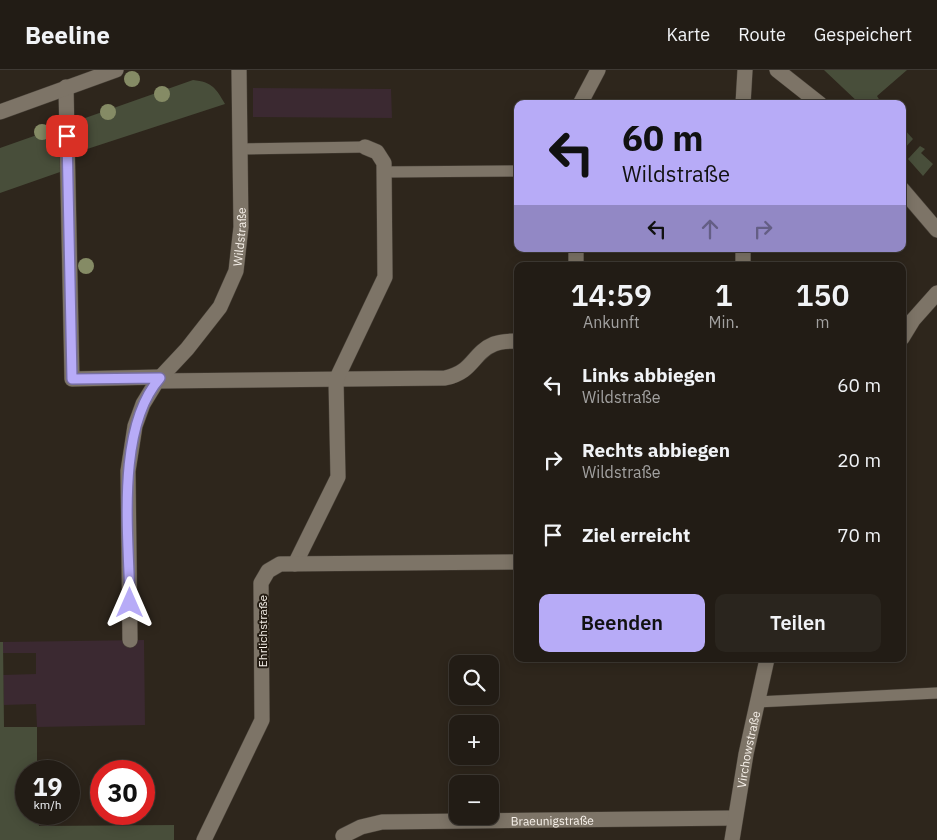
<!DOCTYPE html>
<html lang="de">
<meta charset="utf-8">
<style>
:root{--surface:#221c15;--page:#2a251e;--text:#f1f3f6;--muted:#a2a1a0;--line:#3f3a34;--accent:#b7abf7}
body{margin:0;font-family:"IBM Plex Sans",sans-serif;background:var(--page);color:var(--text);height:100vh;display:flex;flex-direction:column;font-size:19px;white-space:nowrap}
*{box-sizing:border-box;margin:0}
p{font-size:16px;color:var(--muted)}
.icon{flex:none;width:28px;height:28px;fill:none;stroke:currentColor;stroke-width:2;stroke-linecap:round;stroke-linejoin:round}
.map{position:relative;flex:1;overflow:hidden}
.drawer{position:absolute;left:514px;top:192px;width:392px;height:400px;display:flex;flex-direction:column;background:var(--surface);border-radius:10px;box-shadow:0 2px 12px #0003,0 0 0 1px var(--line)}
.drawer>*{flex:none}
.hud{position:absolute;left:514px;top:30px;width:392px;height:152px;border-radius:10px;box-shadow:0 2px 12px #0003,0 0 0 1px var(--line);background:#b7abf7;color:#111;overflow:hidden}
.controls{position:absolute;left:449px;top:585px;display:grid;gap:10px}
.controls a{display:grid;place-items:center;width:50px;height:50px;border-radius:10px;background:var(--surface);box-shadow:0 2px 12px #0003,0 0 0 1px var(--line);font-size:25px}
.speed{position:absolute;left:15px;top:690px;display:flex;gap:10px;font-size:25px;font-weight:700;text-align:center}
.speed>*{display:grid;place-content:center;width:65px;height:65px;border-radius:50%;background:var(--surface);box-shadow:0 2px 12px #0003,0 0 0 1px var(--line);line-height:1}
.speed small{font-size:12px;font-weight:400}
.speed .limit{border:8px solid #d22;background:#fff;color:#111}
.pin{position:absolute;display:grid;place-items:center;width:42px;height:42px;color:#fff;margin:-21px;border-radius:10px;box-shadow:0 2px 8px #0006}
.me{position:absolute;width:55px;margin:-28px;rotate:0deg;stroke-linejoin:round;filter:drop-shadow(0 0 4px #0008)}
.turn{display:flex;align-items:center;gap:18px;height:105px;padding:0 25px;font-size:22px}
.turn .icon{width:65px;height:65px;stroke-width:2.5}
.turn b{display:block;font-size:35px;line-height:42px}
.lanes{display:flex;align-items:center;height:48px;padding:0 25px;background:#0003;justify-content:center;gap:25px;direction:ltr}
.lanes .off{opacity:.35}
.eta{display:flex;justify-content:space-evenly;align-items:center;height:85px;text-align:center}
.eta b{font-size:30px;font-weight:600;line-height:35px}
.cta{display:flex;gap:10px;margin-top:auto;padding:10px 25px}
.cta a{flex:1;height:58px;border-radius:10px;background:var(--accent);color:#111;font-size:20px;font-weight:600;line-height:58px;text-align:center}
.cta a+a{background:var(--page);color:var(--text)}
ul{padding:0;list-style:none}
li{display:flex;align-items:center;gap:15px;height:75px;padding:0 25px}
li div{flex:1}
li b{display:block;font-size:19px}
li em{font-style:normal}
header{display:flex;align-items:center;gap:30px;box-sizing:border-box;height:70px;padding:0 25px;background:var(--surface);border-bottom:1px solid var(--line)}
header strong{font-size:24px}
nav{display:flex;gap:28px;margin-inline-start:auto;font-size:18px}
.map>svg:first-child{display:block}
</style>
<header>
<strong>Beeline</strong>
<nav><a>Karte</a><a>Route</a><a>Gespeichert</a></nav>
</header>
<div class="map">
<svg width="937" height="770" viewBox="0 0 937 770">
<rect width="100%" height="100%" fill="#2e261c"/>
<g fill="#3b2931">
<path d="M253 18 391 19 392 48 253 47Z"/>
<path d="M144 570 145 655 37 657 36 634 4 635 3 605 36 604V583H3V572Z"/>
</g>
<g fill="#484e3a">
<path d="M824 0H907L877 26 882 34H860Z"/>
<path d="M193 10C212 12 216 18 225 34L78 82 60 102 0 123V78Z"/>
<path d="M903 58 913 69 903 80Z"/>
<path d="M920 76 925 79 921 83 933 94 923 106 908 89Z"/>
<path d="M0 572H3L4 657H37V701H26V744H38L39 756 174 755V770H0Z"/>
</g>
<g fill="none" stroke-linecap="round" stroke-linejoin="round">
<defs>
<g id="lane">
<path d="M239 79 365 77"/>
<path d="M384 102 518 101"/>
<path d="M757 632 937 623"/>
</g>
<g id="street">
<path d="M777 0 820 34"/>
<path d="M66 17 72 309 160 307"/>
<path d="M580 34 598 0"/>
<path d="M743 34 745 0"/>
<path d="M0 42 116 0"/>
<path d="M902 119 937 160"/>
<path d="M743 179V196"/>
<path d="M576 196V179"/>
<path d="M902 268 913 250 937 223"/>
<path d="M157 311 445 308C474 302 472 283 494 274 501 271 510 271 518 271"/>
<path d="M295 494 338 407 336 310 385 207 384 93 377 82 365 77"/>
<path id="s1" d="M130 570 128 401 135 356 143 334 157 311 187 279 220 237 236 201 241 157 239 0"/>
<path id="s2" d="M343 766 361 757 382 752 735 748"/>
<path d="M204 770 262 650 261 513 268 501 280 494 518 492"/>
<path id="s3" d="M732 770 746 684 767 589"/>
</g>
</defs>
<use href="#lane" stroke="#484138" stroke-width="12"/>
<use href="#street" stroke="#484138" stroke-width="16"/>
<use href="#lane" stroke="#7d7467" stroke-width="11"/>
<use href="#street" stroke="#7d7467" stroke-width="15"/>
</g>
<g fill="#858b65">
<circle cx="132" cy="9" r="8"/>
<circle cx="162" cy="24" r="8"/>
<circle cx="108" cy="42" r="8"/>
<circle cx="42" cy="62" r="8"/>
<circle cx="86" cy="196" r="8"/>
</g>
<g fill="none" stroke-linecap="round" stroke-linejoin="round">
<defs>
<path id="route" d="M67 66 72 309 160 308C115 359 129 467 130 533"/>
</defs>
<use href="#route" stroke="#776fa1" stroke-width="12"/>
<use href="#route" stroke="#b7abf7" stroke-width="9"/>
</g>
<g text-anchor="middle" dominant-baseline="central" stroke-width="4" stroke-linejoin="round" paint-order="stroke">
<g font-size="12" fill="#f7f1ea" stroke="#251d13">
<text stroke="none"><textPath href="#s1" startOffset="436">Wildstraße</textPath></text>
<text transform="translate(262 561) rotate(-90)">Ehrlichstraße</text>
<text stroke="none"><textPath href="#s3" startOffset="92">Virchowstraße</textPath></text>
<text stroke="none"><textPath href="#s2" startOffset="212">Braeunigstraße</textPath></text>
</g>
</g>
</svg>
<div class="controls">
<a><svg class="icon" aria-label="search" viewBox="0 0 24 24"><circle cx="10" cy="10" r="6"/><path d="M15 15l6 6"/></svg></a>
<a>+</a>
<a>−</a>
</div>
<div class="speed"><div>19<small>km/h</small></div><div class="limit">30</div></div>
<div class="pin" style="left:67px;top:66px;background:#d93025"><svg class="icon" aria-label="arrive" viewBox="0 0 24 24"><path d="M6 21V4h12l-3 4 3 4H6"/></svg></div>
<svg class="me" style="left:130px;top:533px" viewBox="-20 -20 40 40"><path d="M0-17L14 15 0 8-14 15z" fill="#b7abf7" stroke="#fff" stroke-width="4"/></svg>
<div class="hud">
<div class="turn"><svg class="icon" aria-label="left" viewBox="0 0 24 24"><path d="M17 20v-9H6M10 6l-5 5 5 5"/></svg><div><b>60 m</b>Wildstraße</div></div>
<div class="lanes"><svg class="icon" aria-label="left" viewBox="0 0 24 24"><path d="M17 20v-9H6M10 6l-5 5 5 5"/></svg><svg class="icon off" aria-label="ahead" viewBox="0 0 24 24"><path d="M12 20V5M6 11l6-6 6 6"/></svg><svg class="icon off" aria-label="right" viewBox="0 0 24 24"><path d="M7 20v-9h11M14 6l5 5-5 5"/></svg></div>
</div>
<section class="drawer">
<div class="eta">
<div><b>14:59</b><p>Ankunft</p></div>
<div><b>1</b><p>Min.</p></div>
<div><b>150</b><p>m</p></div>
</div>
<ul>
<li><svg class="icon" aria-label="left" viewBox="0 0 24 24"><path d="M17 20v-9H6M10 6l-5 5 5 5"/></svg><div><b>Links abbiegen</b><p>Wildstraße</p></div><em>60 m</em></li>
<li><svg class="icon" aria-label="right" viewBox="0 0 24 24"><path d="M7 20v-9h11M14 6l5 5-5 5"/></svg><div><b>Rechts abbiegen</b><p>Wildstraße</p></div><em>20 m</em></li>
<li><svg class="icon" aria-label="arrive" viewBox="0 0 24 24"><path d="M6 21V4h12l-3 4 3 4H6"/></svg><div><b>Ziel erreicht</b></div><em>70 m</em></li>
</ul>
<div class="cta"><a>Beenden</a><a>Teilen</a></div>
</section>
</div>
